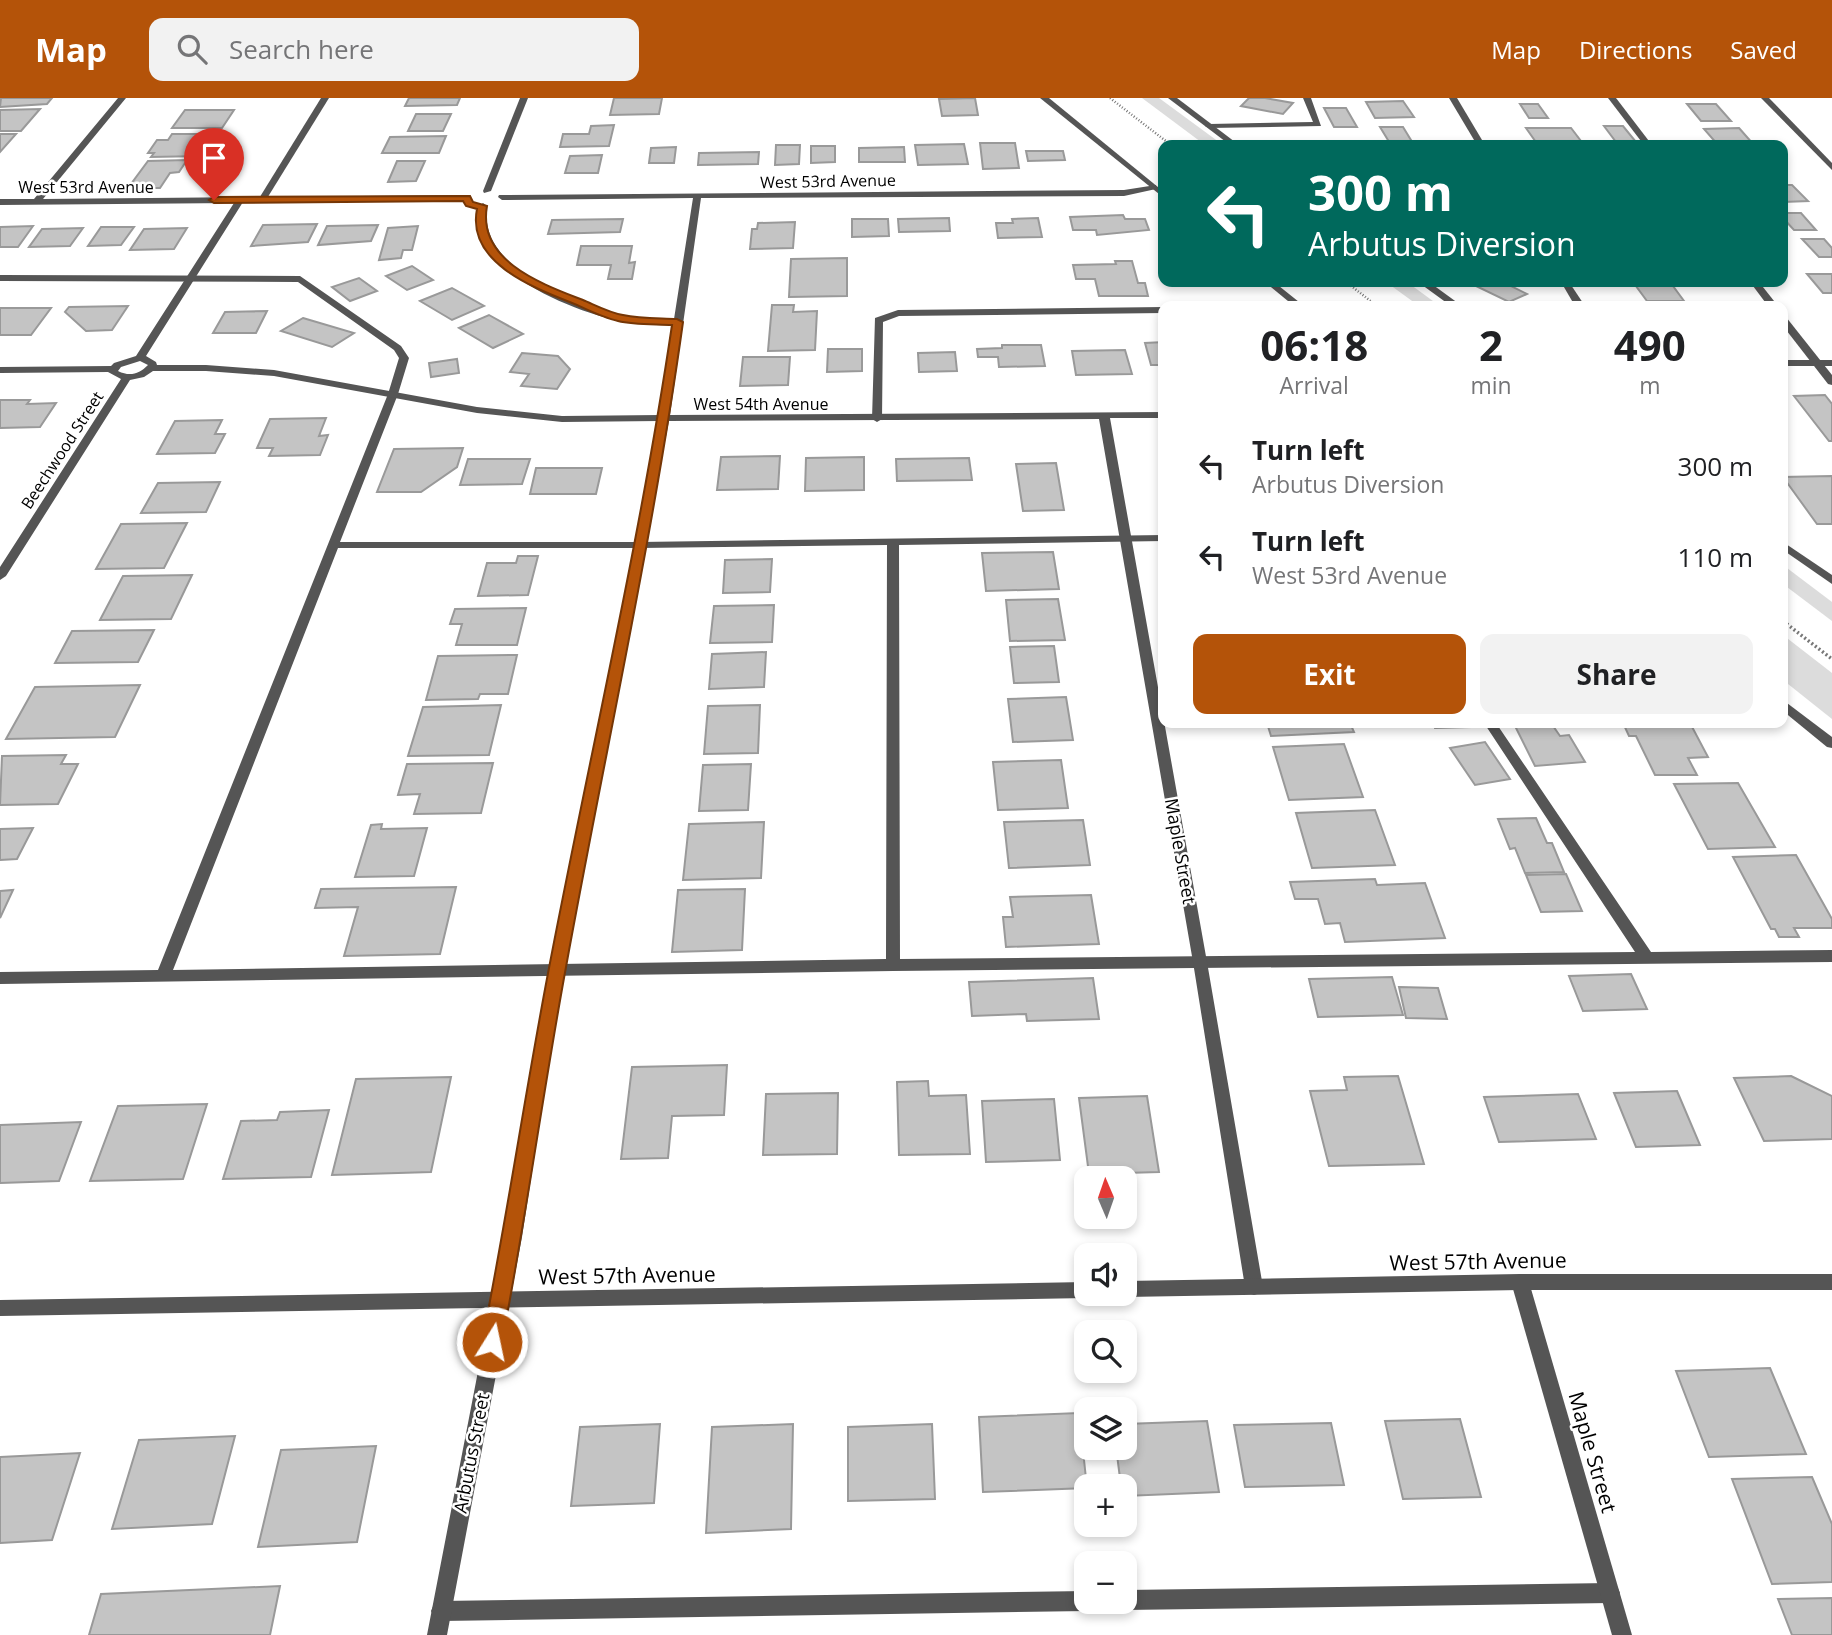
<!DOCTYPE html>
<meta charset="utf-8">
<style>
:root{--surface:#fff;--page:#f2f2f2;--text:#202124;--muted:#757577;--accent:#b45309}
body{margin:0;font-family:"Open Sans",sans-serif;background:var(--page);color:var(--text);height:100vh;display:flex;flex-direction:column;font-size:26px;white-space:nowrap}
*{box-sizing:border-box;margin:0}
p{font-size:23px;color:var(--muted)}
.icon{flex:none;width:38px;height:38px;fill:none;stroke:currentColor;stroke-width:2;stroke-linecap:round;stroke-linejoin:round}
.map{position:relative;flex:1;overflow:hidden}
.panel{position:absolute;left:1158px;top:203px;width:630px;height:427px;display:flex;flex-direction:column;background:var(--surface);border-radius:14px;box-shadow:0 4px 10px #0003}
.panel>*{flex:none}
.hud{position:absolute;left:1158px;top:42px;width:630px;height:147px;border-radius:14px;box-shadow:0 4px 10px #0003;background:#00695c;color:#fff;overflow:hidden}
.needle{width:46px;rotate:358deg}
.controls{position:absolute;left:1074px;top:1068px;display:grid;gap:14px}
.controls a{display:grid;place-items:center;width:63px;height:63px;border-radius:14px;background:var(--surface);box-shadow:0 4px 10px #0003;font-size:35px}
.pin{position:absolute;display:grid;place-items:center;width:60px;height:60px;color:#fff;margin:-72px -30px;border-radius:50% 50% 50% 0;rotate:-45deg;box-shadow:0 0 7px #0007}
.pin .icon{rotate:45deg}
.me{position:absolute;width:77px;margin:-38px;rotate:10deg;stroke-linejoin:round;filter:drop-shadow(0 0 5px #0008)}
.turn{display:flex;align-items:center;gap:24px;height:147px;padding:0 35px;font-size:32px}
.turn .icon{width:91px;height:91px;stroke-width:2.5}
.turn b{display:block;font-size:49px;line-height:60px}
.eta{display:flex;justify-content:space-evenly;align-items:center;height:119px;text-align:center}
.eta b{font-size:42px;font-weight:700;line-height:49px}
.button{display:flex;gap:14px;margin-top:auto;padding:14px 35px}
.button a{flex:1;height:80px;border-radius:14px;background:var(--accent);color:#fff;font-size:28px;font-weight:700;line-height:80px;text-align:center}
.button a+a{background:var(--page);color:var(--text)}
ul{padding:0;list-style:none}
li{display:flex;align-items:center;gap:21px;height:91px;padding:0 35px}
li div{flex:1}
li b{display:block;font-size:26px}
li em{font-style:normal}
header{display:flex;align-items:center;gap:42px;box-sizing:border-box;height:98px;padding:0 35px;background:var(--accent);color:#fff}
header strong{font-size:33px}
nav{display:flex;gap:38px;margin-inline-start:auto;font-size:24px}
.search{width:490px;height:63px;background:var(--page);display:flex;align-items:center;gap:18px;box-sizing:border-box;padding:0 24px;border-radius:14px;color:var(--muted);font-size:26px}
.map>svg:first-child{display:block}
</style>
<header>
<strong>Map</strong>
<div class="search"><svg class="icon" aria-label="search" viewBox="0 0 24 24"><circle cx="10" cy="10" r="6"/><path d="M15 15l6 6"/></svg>Search here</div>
<nav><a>Map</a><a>Directions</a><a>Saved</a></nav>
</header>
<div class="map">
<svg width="1832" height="1537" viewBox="0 0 1832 1537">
<rect width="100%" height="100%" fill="#fff"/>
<g fill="#dcdcdc">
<path d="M1142 0H1159L1223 47H1205Z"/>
<path d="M1386 184H1407L1437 206 1419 208Z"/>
<path d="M1783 467 1832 504V523L1783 486Z"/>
<path d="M1783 537 1832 575V621L1783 582Z"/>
</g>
<g fill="#c4c4c4" stroke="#999" stroke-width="2">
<path d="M1 0H52L47 6 0 9Z"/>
<path d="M409 0H460L457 7 405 8Z"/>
<path d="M614 0H662L659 16 610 17Z"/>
<path d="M975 0 978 17 942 18 939 1Z"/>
<path d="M1249 0H1265L1293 5 1283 16 1241 8Z"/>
<path d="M1403 3 1414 19 1375 20 1366 4Z"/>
<path d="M1520 6H1538L1548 20H1529Z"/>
<path d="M1687 6H1716L1731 23H1701Z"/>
<path d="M1324 10H1346L1357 29H1334Z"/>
<path d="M40 11 21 33H0V12Z"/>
<path d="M185 12H234L222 30H172Z"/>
<path d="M416 16H451L443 33H408Z"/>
<path d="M614 27 609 48 560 49 563 36H589L591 28Z"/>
<path d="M1604 28H1623L1636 44H1616Z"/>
<path d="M1380 29H1403L1414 47H1391Z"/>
<path d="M1526 30H1571L1584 47H1538Z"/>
<path d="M1739 30 1754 47H1718L1704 31Z"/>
<path d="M0 36H16L0 54Z"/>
<path d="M172 36H197L190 46 212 45 203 58 151 59 154 55H148L157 42H168Z"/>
<path d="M446 38 439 55H382L390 39Z"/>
<path d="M980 45H1015L1019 70 983 71Z"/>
<path d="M964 46 968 66 918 67 915 47Z"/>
<path d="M776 47H800L799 66 775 67Z"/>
<path d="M811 48H835V64L811 65Z"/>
<path d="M676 49 674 65H649L651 50Z"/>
<path d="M904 49 905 64H859V50Z"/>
<path d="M1026 53H1063L1065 62 1028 63Z"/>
<path d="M759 54 758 66 698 67 699 55Z"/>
<path d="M602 57 598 75H565L570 58Z"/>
<path d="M187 62 179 74 170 75 160 90H128L148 63Z"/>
<path d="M397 63H425L416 83 388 84Z"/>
<path d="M1783 87H1792L1808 103 1783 104Z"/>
<path d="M1783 115H1801L1816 132H1794L1783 120Z"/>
<path d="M1123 117 1125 121H1145L1149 132 1097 137 1096 132H1073L1070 119Z"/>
<path d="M949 120 950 133 899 134 898 121Z"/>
<path d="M1038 120 1042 139 998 140 996 125H1013L1012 121Z"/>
<path d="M623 121 620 134 548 136 552 122Z"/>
<path d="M852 121H888L889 138 852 139Z"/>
<path d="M795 124 793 150 750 151 752 131H757L758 125Z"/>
<path d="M317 126 308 144 251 148 263 127Z"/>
<path d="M378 127 371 143 318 147 327 128Z"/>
<path d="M33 128 18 149H0V129Z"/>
<path d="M418 128 412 152H403L401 160 379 162 388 130Z"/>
<path d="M101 129H134L121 147 88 148Z"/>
<path d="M83 130 70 148 29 149 42 131Z"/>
<path d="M187 130 174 151 130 152 144 131Z"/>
<path d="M1802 141H1824L1832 150V159H1819Z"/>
<path d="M581 148H632L629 165 635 164 632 181H608L611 167H577Z"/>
<path d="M847 160V198L789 199 791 161Z"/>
<path d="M1115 163H1132L1138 185H1145L1148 198H1099L1095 181H1076L1073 167 1116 166Z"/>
<path d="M412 168 433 182 407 192 386 178Z"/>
<path d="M1807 176H1832V195H1823Z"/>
<path d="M359 180 377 193 350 203 332 189Z"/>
<path d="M1485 184H1503L1527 196 1509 204 1476 188Z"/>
<path d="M1633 184H1670L1684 203H1647Z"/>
<path d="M452 190 484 208 452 222 420 203Z"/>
<path d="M772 207H794L793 214 817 213 815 252 768 253Z"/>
<path d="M128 208 112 232 86 233 65 214 69 209Z"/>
<path d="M0 210H51L31 237H0Z"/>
<path d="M267 213 256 235H213L225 214Z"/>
<path d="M489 217 523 236 493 250 459 230Z"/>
<path d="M303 220 354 235 332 249 281 233Z"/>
<path d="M1164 244V267H1151L1145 245Z"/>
<path d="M1002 247H1041L1045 268 999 269 998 259H978L977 251 1002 250Z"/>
<path d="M828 251H862V273L827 274Z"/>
<path d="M1125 252 1132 276 1076 277 1072 253Z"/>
<path d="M955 254 957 273 919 274 918 255Z"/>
<path d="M522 255 558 258 570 271 557 291 521 288 529 276 510 274Z"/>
<path d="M743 259H790L788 287 740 288Z"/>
<path d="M457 261 459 275 431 279 429 265Z"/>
<path d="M1825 297 1832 306V343H1829L1794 298Z"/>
<path d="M0 302H30L27 306 56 305 40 329 0 330Z"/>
<path d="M326 320 319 338 328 337 320 357 269 358 273 350H257L270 321Z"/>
<path d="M222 322 215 336H225L215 355 157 356 175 323Z"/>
<path d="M463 350 457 369 421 394H377L394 351Z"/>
<path d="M780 358 778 391 717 392 721 359Z"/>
<path d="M864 359V392L805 393 806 360Z"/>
<path d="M969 360 972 382 897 383 896 361Z"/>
<path d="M468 361H530L522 386 460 387Z"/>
<path d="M1056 365 1064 412 1023 413 1016 366Z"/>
<path d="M536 370H602L596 396H530Z"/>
<path d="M1832 378V426H1817L1783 379Z"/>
<path d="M220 384 206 414 141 415 158 385Z"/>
<path d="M187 425 164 470 96 471 121 426Z"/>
<path d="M1053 454 1059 491 986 493 982 455Z"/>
<path d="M518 458H538L528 497 478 498 487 465H516Z"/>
<path d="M772 461 770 494 723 495 725 462Z"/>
<path d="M192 477 171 521 100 522 123 478Z"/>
<path d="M1058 501 1065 542 1010 543 1006 502Z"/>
<path d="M774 507 772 544 710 545 714 508Z"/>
<path d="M526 510 517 547H456L462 526H450L455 511Z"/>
<path d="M154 532 138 564 55 565 72 533Z"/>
<path d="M1054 548 1059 584 1014 585 1010 549Z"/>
<path d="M766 554 764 589 709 591 712 556Z"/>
<path d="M517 557 508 596H480L478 601 426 602 438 558Z"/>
<path d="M140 587 115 639 6 641 35 589Z"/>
<path d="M1066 599 1073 642 1013 644 1008 601Z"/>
<path d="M501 607 489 657 408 658 423 609Z"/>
<path d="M760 607 758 655 704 656 708 608Z"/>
<path d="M1267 625H1350L1354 634 1271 638Z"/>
<path d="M1433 625H1468L1470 629 1435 630Z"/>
<path d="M1551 625 1560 638 1569 637 1585 664 1535 668 1514 626Z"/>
<path d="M1623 625H1690L1708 659 1688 660 1697 677H1655L1636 638H1629Z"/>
<path d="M1485 644 1510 681 1475 687 1450 650Z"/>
<path d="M1344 646 1363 699 1289 702 1273 649Z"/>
<path d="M66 657 61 666H78L58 706 0 707 2 658Z"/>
<path d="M1061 662 1068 710 998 712 993 664Z"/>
<path d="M493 665 481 715 414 716 420 696 398 697 407 666Z"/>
<path d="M751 666 748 712 699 713 703 667Z"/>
<path d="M1738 685 1775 749 1708 751 1674 686Z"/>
<path d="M1375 712 1395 767 1312 770 1296 715Z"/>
<path d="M1536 720 1547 745H1552L1564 774 1525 775 1515 750 1510 751 1498 721Z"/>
<path d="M1083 722 1090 767 1009 770 1004 724Z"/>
<path d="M764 724 761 780 683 782 689 726Z"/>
<path d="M382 726 381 731 427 730 414 778 355 779 371 727Z"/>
<path d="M33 730 17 761 0 762V731Z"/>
<path d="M1796 757 1832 821V830H1794L1799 839H1779L1775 831H1771L1733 759Z"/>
<path d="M1566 776 1582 813 1541 814 1526 777Z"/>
<path d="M1375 781 1377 787 1425 785 1445 840 1345 844 1340 825 1325 826 1318 801H1295L1290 784Z"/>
<path d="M456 789 440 856 344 858 358 809 315 810 321 791Z"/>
<path d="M745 791 742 852 672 854 678 792Z"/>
<path d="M13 792 0 820V793Z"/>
<path d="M1091 797 1099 846 1006 849 1003 819H1013L1010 799Z"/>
<path d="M1631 876 1647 911 1583 913 1569 878Z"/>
<path d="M1392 879 1403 917 1318 919 1309 881Z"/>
<path d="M1093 880 1099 921 1027 923 1026 916 972 918 969 884Z"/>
<path d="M1399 889 1438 890 1447 921 1406 920Z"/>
<path d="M727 967 724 1017 672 1018 668 1060 621 1061 632 969Z"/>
<path d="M1398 978 1424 1066 1329 1068 1310 993 1347 992 1344 979Z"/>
<path d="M1791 978 1832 998V1041L1764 1043 1734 980Z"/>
<path d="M451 979 431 1074 332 1077 356 981Z"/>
<path d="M928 983 929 998 966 997 970 1056 899 1057 897 984Z"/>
<path d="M1677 993 1700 1047 1636 1049 1614 995Z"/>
<path d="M838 995 837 1056 763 1057 766 996Z"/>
<path d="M1578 996 1596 1041 1499 1044 1484 999Z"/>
<path d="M1147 998 1159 1074 1089 1076 1079 1000Z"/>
<path d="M1054 1001 1060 1062 986 1064 982 1003Z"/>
<path d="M207 1006 183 1081 90 1083 118 1008Z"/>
<path d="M329 1012 311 1079 223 1081 241 1023 277 1022 280 1014Z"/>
<path d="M81 1024 59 1083 0 1085V1027Z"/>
<path d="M1770 1270 1806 1356 1709 1359 1676 1273Z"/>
<path d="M1079 1315 1087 1390 983 1394 979 1319Z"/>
<path d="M1460 1321 1481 1399 1403 1401 1385 1323Z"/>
<path d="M1207 1323 1219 1394 1125 1398V1388H1121L1116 1349H1125V1326Z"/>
<path d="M1331 1325 1344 1387 1245 1389 1234 1327Z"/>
<path d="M660 1326 654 1405 571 1408 580 1329Z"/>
<path d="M793 1326 791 1431 706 1435 712 1329Z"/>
<path d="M932 1326 935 1401 848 1403V1329Z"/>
<path d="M235 1338 212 1426 112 1431 139 1342Z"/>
<path d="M376 1348 357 1444 258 1449 281 1352Z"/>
<path d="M80 1355 52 1442 0 1445V1359Z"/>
<path d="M1812 1379 1832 1426V1484L1772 1486 1732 1381Z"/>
<path d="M280 1488 270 1537H89L101 1496Z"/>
<path d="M1832 1500V1537H1792L1778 1501Z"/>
</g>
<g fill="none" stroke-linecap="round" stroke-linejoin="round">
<g stroke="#777" stroke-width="2.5" stroke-dasharray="1 2" stroke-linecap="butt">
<path d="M1110 0 1171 47"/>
<path d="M1346 184 1377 208"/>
</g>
<path stroke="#777" stroke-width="3.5" stroke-dasharray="2 2.5" stroke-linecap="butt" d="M1783 523 1832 561"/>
<g fill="#555" fill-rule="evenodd">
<path d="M321 0H329L266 102 259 104 258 102Z"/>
<path d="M1303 0H1311L1321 28 1209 30 1205 28 1209 26 1313 24Z"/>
<path d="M1608 0H1616L1652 47H1644Z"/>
<path d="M0 177 300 178 401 248 409 260 398 296 340 444H640L1164 437V443L899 447 900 861 1635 854 1484 625H1496L1651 854 1832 852V864L893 873 0 886V874L158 872 388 296 399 260 394 252 298 184 0 183ZM887 447 886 861 173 872 338 450H640Z"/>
<path d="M1750 184H1759L1778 208H1768Z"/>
<path d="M1164 209V215L899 218 883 224 882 321 877 324 872 321 875 220 898 212Z"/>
<path d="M1783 218 1786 219 1832 277V287L1828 286 1783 228Z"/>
<path d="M1610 1485 1617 1488 1620 1495 1617 1502 1610 1505 1125 1512 1118 1509 1115 1503H1125V1492Z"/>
<path d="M1087 1493V1503H1097L1094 1510 1087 1513 441 1523 434 1520 431 1513 434 1506 441 1503Z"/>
</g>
<g fill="#555" fill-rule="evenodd">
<path d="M118 0H126L43 101 467 97 471 100 467 103 243 104 146 258 156 264 157 267H206L274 272 477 309 562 318 660 317 673 227C657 227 640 227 624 224 579 215 490 181 479 130 478 123 479 115 479 108L483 105 487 108C487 115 486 123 488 130 499 177 583 211 625 219 641 222 658 221 674 221L693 100 502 102 498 99 499 97 1124 92 1156 87V91L1124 98 701 100 670 317 1164 314V320H1110L1207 864 1263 1189 1260 1195 1254 1197 1248 1195 1245 1189 1193 864 1099 321 669 323 563 873 522 1139 447 1537H427L504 1139 549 873 659 323 562 324 477 315 274 278 206 273H153L144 279 130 282 6 478 0 482V469L121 281 108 274 0 275V269L111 268 114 265 136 258 234 105 0 107V101H34ZM140 263 148 267C139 276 130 279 118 273L121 269Z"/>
<path d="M520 0H528L491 93 484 95 483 93Z"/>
<path d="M1168 0H1177L1239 47H1230Z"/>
<path d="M1449 0H1457L1485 47H1477Z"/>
<path d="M1761 0H1769L1832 65V72Z"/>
<path d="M1418 184H1429L1462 208H1451Z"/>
<path d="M1561 184H1569L1585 208H1575Z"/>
<rect x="1783" y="262" width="49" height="6"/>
<path d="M1783 444 1832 477V486L1783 452Z"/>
<path d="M1520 1176 1526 1178 1529 1184 1632 1537H1612L1511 1184 1514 1178Z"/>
</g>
<g fill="#555" fill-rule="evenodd">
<path d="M1040 0H1049L1164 94V100Z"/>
<path d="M1265 184H1274L1304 208H1294Z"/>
<path d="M1783 602 1832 639V650L1827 649 1783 613Z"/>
<path d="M1520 1176H1832V1192H1520L1125 1199 1118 1195H1125V1183Z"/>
<path d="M1087 1184V1195H1094L1087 1200 0 1218V1202Z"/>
</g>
</g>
<path fill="#b45309" stroke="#753606" stroke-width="2" d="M470 98 473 104 487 108C477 163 542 186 583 202 595 207 610 215 623 217 641 221 660 220 677 221L683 224C653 440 605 654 566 869 543 994 526 1120 502 1244L499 1251 492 1254 485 1251 482 1244C507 1120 525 995 549 870 590 656 640 443 672 227 654 226 634 227 618 223 604 220 590 213 577 207 537 191 466 166 477 111L466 108 463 103 214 105 209 102 214 99Z"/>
<g text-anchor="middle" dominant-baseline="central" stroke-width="5" stroke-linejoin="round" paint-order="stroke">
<g font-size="16" fill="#000" stroke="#fff">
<text transform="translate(828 83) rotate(-1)">West 53rd Avenue</text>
<text x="86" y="89">West 53rd Avenue</text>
<text x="761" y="306">West 54th Avenue</text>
<text transform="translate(62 352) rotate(-57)">Beechwood Street</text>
</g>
<g font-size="18" fill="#000" stroke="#fff">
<text transform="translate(1181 753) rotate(80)">Maple Street</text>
<text transform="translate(471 1355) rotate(-79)">Arbutus Street</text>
</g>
<g font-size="21" fill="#000" stroke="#fff">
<text transform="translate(1478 1163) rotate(-1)">West 57th Avenue</text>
<text transform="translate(627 1177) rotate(-1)">West 57th Avenue</text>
<text transform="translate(1593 1354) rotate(74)">Maple Street</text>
</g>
</g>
</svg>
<div class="controls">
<a><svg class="needle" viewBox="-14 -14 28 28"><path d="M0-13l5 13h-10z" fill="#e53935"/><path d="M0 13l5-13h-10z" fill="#757577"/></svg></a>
<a><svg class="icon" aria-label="sound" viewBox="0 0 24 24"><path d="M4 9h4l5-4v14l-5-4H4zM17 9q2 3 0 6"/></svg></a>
<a><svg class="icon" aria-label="search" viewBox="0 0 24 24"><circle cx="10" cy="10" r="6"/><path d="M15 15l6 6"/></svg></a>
<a><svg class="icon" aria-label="layers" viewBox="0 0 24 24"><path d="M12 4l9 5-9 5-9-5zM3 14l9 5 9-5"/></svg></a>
<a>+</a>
<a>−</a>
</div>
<div class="pin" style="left:214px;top:102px;background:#d93025"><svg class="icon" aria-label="arrive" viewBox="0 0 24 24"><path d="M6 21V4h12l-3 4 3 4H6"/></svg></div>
<svg class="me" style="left:492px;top:1244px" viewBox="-20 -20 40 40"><circle r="17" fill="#b45309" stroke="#fff" stroke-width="3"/><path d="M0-11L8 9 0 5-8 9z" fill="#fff"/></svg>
<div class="hud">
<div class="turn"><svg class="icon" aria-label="left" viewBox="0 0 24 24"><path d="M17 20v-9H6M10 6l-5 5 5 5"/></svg><div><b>300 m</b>Arbutus Diversion</div></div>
</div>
<section class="panel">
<div class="eta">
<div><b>06:18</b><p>Arrival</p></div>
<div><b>2</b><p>min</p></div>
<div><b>490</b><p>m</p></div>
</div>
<ul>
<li><svg class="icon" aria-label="left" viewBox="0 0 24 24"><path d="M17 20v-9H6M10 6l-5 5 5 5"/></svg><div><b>Turn left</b><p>Arbutus Diversion</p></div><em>300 m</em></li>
<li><svg class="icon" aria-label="left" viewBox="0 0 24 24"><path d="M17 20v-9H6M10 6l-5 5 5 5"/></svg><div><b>Turn left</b><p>West 53rd Avenue</p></div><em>110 m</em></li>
</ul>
<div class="button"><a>Exit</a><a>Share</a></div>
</section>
</div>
